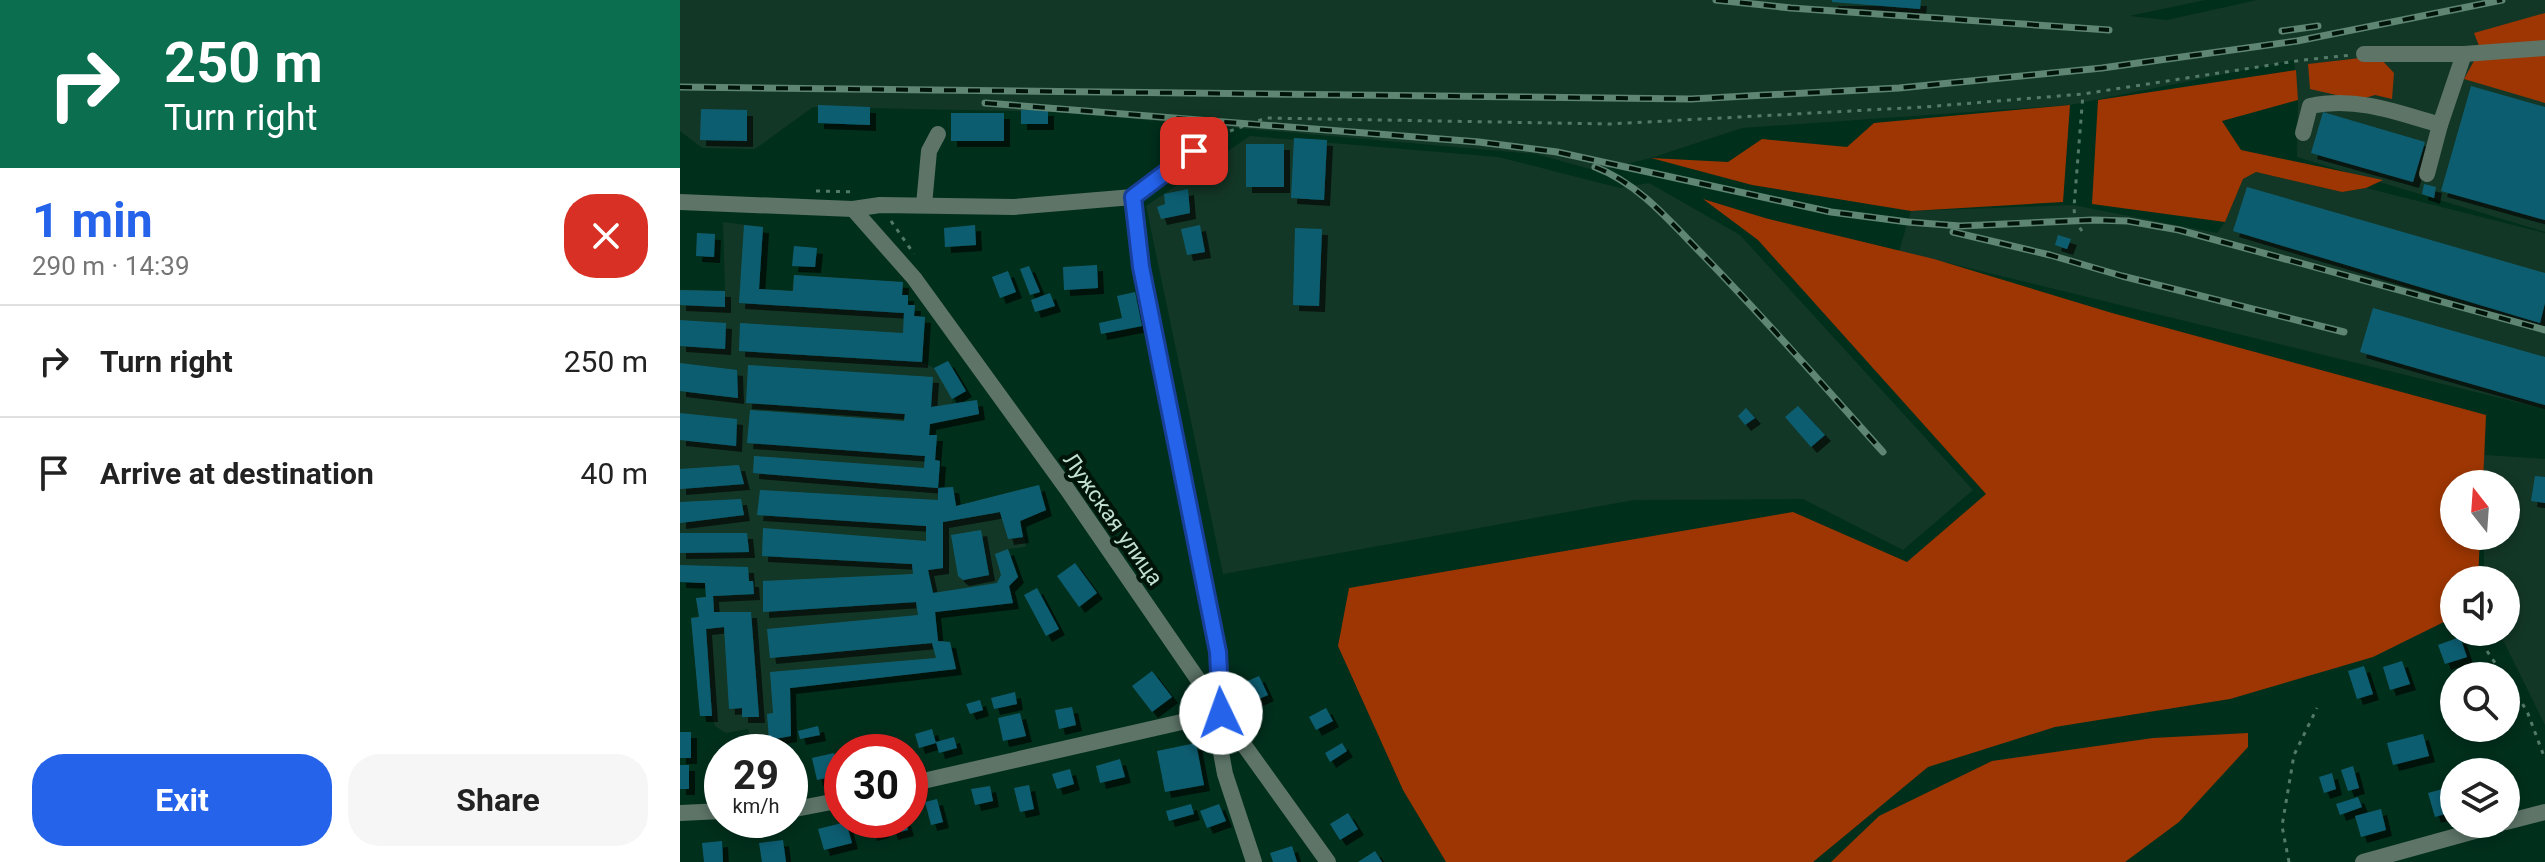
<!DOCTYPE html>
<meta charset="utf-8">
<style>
:root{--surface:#fff;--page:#f6f6f6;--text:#222;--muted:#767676;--line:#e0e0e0;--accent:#2563eb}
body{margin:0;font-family:Roboto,sans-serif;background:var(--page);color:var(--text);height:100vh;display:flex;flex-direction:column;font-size:30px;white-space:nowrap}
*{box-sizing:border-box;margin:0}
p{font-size:26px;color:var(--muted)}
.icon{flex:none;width:44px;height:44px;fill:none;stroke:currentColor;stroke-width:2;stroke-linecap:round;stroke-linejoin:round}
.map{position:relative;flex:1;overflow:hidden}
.sheet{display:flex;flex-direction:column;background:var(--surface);width:680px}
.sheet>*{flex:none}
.top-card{background:#0b6e4f;color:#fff;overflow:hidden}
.needle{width:52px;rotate:343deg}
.controls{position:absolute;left:1760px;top:470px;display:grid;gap:16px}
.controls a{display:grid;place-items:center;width:80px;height:80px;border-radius:50%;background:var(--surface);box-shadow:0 4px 12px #0003;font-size:40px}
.speed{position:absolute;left:24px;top:734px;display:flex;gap:16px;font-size:40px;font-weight:700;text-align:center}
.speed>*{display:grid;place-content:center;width:104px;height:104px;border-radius:50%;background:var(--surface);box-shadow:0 4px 12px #0003;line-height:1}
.speed small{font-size:20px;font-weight:400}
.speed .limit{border:12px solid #d22;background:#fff;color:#111}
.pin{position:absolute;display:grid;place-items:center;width:68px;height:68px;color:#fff;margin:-34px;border-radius:16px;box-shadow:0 4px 12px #0006}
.me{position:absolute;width:88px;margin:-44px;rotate:357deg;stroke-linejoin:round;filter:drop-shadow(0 0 6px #0008)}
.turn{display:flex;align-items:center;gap:28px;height:168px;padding:0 32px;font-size:36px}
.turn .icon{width:104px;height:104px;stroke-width:2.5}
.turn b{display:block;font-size:56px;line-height:68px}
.round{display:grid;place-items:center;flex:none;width:84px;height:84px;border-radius:32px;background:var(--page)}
.overview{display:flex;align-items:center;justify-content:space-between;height:136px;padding:0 32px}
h1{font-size:48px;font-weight:700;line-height:60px;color:var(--accent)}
.button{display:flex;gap:16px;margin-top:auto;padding:16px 32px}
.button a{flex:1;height:92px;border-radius:32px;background:var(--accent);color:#fff;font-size:32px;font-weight:700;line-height:92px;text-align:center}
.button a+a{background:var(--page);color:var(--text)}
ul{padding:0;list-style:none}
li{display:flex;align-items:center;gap:24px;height:112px;padding:0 32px;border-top:2px solid var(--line)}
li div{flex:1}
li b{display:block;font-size:30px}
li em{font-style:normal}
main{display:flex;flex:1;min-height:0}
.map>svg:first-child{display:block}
</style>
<main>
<section class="sheet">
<div class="top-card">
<div class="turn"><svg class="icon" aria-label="right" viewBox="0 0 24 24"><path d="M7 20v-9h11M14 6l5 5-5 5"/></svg><div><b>250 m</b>Turn right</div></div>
</div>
<div class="overview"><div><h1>1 min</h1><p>290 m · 14:39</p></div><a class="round" style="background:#d93025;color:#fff"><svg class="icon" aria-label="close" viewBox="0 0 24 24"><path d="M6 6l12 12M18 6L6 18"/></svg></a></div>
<ul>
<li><svg class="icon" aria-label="right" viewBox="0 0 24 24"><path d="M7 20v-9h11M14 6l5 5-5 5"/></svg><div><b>Turn right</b></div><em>250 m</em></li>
<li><svg class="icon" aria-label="arrive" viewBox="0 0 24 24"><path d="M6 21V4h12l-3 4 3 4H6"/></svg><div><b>Arrive at destination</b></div><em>40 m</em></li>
</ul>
<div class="button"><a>Exit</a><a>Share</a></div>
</section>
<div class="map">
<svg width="1865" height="862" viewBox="0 0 1865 862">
<defs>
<filter id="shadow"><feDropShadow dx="6" dy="6" stdDeviation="0" flood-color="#0009"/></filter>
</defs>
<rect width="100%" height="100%" fill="#002f1c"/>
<g fill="#133726">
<path d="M0 0H1525L1449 16 1487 20 1577 0H1865V232L1617 157 1618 100 1614 60 1390 105 1062 128 971 158 917 171 856 154 374 112 333 111 133 107 75 149 22 148 0 131Z"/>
<path d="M570 136 818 157 940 188 969 183 1060 235 1293 490 1223 550 1123 499 954 500 543 574 466 206Z"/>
<path d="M1576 172 1662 192 1686 188 1865 233V409L1219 251 1231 211 1393 205 1537 233 1545 222 1563 179Z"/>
<path d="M43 222 83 227 79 289 112 291 114 275 223 282 222 295H228V304L235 305 234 316 245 317 242 362 254 368 268 361 286 391 272 399 273 403 297 400 299 414 250 424 249 435H257L255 460 260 461 258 488 273 487 276 506 359 485 366 510 341 521 346 547 328 549 338 577 329 587 333 603 255 612 258 640 270 642 276 669 111 688V736L81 743 72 742 68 729 46 733 35 726 32 716H20L11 618 19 616 16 598 26 597 25 583 0 582V290L45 291Z"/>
<path d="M1804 455 1865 459V725L1819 632H1826V580H1804V536H1826V484H1804Z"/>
</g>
<g fill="#9d3602">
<path d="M1865 13V43L1799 46 1794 33Z"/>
<path d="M1865 53V103L1784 79 1795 59Z"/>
<path d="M1698 56 1714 73 1712 99 1695 95 1678 100 1630 89 1628 64Z"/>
<path d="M1616 70 1618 100 1542 121 1561 150 1703 180 1686 188 1662 192 1576 172 1563 179 1545 222 1412 204 1418 100Z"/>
<path d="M1390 105 1383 202 1231 211 1072 185 971 158 1048 162 1082 139 1167 147 1194 123Z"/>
<path d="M1023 199 1085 218 1254 259 1432 313 1806 415 1803 484H1774V536H1800L1798 580H1774V617L1693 657 1550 699 1375 727 1248 767 1133 862H766L723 790 658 646 669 588 1113 512 1227 562 1306 494 1078 240Z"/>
<path d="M1568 733V747L1499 822 1445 862H1151L1199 816 1312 761 1473 738Z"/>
</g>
<g fill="#0f5d71" filter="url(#shadow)">
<path d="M1152 0H1241L1240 9 1152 2Z"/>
<path d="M1791 86 1865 107V220L1761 191Z"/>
<path d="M138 105 190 107V125L138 123Z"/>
<path d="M21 109 67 110V141L20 140Z"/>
<rect x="341" y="110" width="27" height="14"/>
<path d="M1643 112 1745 142 1733 182 1631 153Z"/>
<rect x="271" y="113" width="53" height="28"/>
<path d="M614 138 647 140 644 200 611 198Z"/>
<rect x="566" y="144" width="38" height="43"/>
<path d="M1744 184 1756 187 1754 198 1742 194Z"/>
<path d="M1567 187 1865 273V303L1860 323 1553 231Z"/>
<path d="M508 189 510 213 481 219 477 207 485 204 484 194Z"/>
<path d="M64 225 83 227 79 289 113 291 114 275 223 282 222 295H228V305H235L234 316 245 317 242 362 59 351 60 323 223 333 224 313 59 303Z"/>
<path d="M295 225 296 245 265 247 264 228Z"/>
<path d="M520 225 525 252 507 255 501 229Z"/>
<path d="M615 228 642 229 639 306 613 305Z"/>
<path d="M17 233 35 234 34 257 16 256Z"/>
<path d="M1378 235 1391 239 1387 249 1375 245Z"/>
<path d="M114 246 137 248 135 267 112 266Z"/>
<path d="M417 265 418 288 384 290 383 267Z"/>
<path d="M349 266 360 292 350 295 340 269Z"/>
<path d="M328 271 336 292 320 298 312 277Z"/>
<path d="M0 290 45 291V307L0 305Z"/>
<path d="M455 292 462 326 421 334 419 323 442 318 437 296Z"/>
<path d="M370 293 375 306 355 312 351 300Z"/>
<path d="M1693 308 1865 357V405L1680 352Z"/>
<path d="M0 320 46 323 45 349 0 346Z"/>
<path d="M268 361 286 391 272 399 254 368Z"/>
<path d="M0 363 57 370 58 398 0 391Z"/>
<path d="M68 365 253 377 251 407 297 400 299 414 250 424 249 435H257L255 460 260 461 258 488 73 473 74 456 244 468 245 456 67 443 70 410 224 421 225 414 66 403Z"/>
<path d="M1118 406 1145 435 1131 447 1105 417Z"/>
<path d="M1066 408 1075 418 1065 425 1058 416Z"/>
<path d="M0 413 57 419 56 446 0 440Z"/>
<path d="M59 465 64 484 0 489V469Z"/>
<path d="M1855 476 1865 477V503L1851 501Z"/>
<path d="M359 485 366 510 340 521 343 537 328 539 320 512 263 522V568L248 570 253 593 317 583 321 575 315 554 328 549 338 577 329 586 333 603 255 612 258 641 270 642 276 669 110 688 111 736 89 740 87 714 93 713 90 672 256 658 252 643 90 658 87 629 238 615 236 602 83 612V581L233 574 232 564 82 556 83 528 246 541V526L77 515 80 490 258 500V488L273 487 276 506Z"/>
<path d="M61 499 64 515 0 523V502Z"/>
<path d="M301 530 309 575 283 580 278 576 271 535Z"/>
<path d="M0 533H67L69 552 0 553Z"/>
<path d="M395 563 417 593 399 607 377 576Z"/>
<path d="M0 565 68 567 69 581H73L74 594 33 596 34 612H71L79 717H62V708L49 709 44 627 26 629 32 716H20L11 618 19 617 16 598 26 597 25 583 0 582Z"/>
<path d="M357 588 379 629 366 636 344 595Z"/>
<path d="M1780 637 1787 657 1765 664 1758 645Z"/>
<path d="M1722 661 1730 684 1710 690 1703 667Z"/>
<path d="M1684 666 1693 694 1677 699 1668 671Z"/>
<path d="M472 671 492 697 472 712 452 686Z"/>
<path d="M579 676 588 695 572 702 563 683Z"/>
<path d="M335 692 337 704 314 709 311 698Z"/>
<path d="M300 700 303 710 290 714 286 704Z"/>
<path d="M392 707 396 725 379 729 375 710Z"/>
<path d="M646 708 653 721 636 730 629 717Z"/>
<path d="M340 713 346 736 323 741 318 718Z"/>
<path d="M138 726 140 735 120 739 118 731Z"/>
<path d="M252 729 256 743 239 748 235 734Z"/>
<rect x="0" y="732" width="11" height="26"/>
<path d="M1743 734 1749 756 1713 765 1707 743Z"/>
<path d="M274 737 277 748 259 753 256 742Z"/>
<path d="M516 743 524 785 485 792 477 751Z"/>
<path d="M662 743 667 751 650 762 645 753Z"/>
<path d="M154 753 159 775 137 780 132 758Z"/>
<path d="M440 759 445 777 420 783 416 766Z"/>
<rect x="0" y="765" width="9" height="24"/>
<path d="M1673 766 1679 788 1668 791 1661 770Z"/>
<path d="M390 769 394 784 377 789 372 774Z"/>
<path d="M1652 773 1656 789 1644 793 1639 777Z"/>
<path d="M349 785 354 809 340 812 334 788Z"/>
<path d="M310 786 313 801 295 805 291 789Z"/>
<path d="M1774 786V798L1768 800 1772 812 1755 817 1748 793Z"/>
<path d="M1678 797 1682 807 1660 815 1656 804Z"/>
<path d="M257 799 263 822 251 825 245 802Z"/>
<path d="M511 804 514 814 489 821 486 811Z"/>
<path d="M539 804 546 821 527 828 520 811Z"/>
<path d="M1701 809 1706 830 1681 837 1675 816Z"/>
<path d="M668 813 678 829 660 840 650 824Z"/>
<path d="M188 820H201L203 832 191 835Z"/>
<path d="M208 820H225L228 830 212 834Z"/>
<path d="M166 822 172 843 144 850 138 829Z"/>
<path d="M103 840 106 862H82L79 843Z"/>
<path d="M42 841 43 862H24L22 843Z"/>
<path d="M612 846 617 862H593L590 853Z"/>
<path d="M695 851 702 862H678Z"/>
</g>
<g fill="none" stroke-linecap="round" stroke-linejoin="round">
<g stroke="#547b69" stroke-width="3" stroke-dasharray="4 6" stroke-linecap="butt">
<path d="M550 131 586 118 930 124 1244 107 1403 94 1623 60 1672 55"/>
<path d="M136 191 176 192"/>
<path d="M211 221 234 254"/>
<path d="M1402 231 1395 221 1394 207 1403 94"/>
<path d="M1807 651 1824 676"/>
<path d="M1826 679 1847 711 1865 759"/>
<path d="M1609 862 1602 826 1614 755 1637 708"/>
</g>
<g stroke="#5d7467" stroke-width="16">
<path d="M1684 54H1784L1865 48"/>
<path d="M1623 133 1630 106C1675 96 1717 112 1760 125"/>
<path d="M1747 174 1760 125 1784 54"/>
<path d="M453 197 461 267 538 652 541 713 538 736 545 774 574 862"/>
<path d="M0 202 173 209 200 205 334 207 453 197 535 136"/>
<path d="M244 205 249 151 258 134"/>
<path d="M173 209 234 278 387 489 541 713 648 862"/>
<path d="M230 784 541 713"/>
<path d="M110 810 162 800"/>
<path d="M0 813 42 811"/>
<path d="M1826 822 1865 812"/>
<path d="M1683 862 1820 824"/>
</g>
<defs>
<g id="rail">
<path d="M1036 0 1111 8 1429 30"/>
<path d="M1602 31 1638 26"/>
<path d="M0 87 1011 99 1219 88 1422 68 1617 41 1822 0"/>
<path d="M305 103 799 142 877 152 1151 212 1228 222 1280 226 1413 220 1448 221 1499 230 1865 330"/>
<path d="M915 167C957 183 987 218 1018 250 1082 315 1142 384 1203 452"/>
<path d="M1273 232 1370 255 1442 276 1664 332"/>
</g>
</defs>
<use href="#rail" stroke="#5f8573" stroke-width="7"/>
<use href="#rail" stroke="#00140a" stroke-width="4" stroke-dasharray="12" stroke-linecap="butt"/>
</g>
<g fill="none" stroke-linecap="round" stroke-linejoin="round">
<defs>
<path id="route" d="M514 151 453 197 461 267 538 652 541 713"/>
</defs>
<use href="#route" stroke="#184099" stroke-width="20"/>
<use href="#route" stroke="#2563eb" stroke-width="14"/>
</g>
<g text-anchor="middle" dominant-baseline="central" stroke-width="8" stroke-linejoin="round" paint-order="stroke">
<g font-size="22" fill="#c3e1d0" stroke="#00140a">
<text transform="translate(433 519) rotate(55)">Лужская улица</text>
</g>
</g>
</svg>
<div class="controls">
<a><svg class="needle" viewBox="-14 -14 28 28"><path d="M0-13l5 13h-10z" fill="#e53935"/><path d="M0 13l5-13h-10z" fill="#767676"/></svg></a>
<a><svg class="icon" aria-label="sound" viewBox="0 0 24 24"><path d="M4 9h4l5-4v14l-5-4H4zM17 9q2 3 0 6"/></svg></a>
<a><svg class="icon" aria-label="search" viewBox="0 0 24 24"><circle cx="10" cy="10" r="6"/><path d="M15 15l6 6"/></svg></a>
<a><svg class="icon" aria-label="layers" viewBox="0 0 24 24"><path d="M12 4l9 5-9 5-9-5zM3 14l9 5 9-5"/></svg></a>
</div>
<div class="speed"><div>29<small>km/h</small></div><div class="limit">30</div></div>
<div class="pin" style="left:514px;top:151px;background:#d93025"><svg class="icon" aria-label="arrive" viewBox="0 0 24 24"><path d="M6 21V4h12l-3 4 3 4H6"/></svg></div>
<svg class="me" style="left:541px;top:713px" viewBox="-20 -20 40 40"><circle r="19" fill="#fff"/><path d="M0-13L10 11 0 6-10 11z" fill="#2563eb"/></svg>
</div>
</main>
